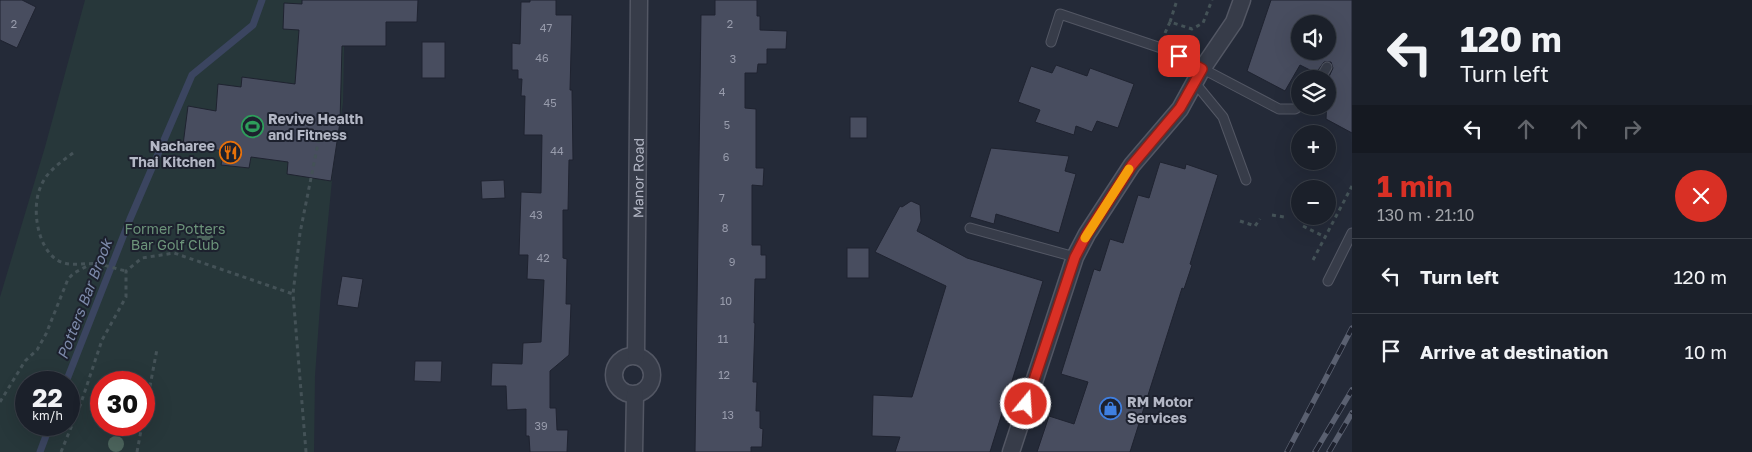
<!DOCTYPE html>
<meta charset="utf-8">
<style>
:root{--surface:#1b202a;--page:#282d36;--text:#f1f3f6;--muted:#a0a3a8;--line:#393e47;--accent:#d93025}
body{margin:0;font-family:"Golos Text",sans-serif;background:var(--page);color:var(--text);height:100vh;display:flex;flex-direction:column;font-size:19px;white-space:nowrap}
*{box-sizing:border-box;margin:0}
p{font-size:16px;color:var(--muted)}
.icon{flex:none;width:28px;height:28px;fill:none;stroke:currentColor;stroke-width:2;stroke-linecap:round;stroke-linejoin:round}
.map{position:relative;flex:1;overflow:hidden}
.drawer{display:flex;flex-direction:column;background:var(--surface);width:400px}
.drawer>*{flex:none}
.guide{background:#1b202a;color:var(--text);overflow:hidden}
.tools{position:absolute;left:1291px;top:15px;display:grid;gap:10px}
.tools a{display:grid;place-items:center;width:45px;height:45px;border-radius:50%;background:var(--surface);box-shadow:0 5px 20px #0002,0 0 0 1px var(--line);font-size:25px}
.speed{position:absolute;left:15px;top:371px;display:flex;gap:10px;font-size:25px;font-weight:700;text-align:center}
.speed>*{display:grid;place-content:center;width:65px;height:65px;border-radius:50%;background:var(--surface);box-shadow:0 5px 20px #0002,0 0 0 1px var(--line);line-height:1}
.speed small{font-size:12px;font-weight:400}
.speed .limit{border:8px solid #d22;background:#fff;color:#111}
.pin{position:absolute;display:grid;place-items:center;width:42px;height:42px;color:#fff;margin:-21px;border-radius:10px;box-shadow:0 2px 8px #0006}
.me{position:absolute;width:55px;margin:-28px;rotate:18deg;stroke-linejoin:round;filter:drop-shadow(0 0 4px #0008)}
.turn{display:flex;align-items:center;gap:18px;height:105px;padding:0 25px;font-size:22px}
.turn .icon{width:65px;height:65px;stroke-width:2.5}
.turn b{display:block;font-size:35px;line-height:42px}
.lanes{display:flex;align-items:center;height:48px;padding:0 25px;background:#0003;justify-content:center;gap:25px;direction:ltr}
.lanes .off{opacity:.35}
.round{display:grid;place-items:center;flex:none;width:52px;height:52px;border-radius:26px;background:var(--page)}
.overview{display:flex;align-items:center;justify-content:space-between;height:85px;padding:0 25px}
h1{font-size:30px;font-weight:700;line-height:38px;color:var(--accent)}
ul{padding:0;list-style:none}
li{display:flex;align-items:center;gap:15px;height:75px;padding:0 25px;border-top:1px solid var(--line)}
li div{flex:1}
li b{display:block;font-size:19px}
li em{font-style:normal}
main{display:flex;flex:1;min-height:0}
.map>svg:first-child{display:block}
</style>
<main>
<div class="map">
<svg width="1352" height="452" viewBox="0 0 1352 452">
<rect width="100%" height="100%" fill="#242a38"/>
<path fill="#27373a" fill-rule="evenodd" d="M85 0H345L343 103 333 170 321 292 315 376 314 452H0V297L45 147ZM26 382H69V425H26ZM101 382H144V425H101Z"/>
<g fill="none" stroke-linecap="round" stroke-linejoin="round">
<g stroke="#3b4560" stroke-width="7">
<path d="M66 382 130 219 192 75 253 25 262 0"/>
<path d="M40 452 50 425"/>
</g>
</g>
<g fill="#484d5f" stroke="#1f2330" fill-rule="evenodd">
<path d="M0 0H22L36 7 17 48 0 40Z"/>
<path d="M302 0H418L417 22H386V46H342L340 122 331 181 287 174 288 162 251 157 249 168 221 165 224 151 183 145 188 106 216 111 218 84 241 87 242 77 295 84 299 30 283 29 284 3 302 4Z"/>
<path d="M530 0H556V15H572L570 90H572L573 160H569L568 210H563V258L567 259 566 304H571L569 355 550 371V408H556L557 430H568L567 452H530L529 436H526V409L507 410 506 386H491L492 363 522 364 523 343 541 342 544 280 527 279 528 255H519L521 192 541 193 542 135H524L525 96H521L522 79H518V70H512V43L520 44 521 2H530Z"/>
<path d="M715 0H757V16H760V30L787 31 786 49H767V64H758L757 73H745V108L756 109V168H764L763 186 752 185V245H761V255H766V279H755L754 323H755L753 382H757L756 411H760V428L763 429 762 447H751V452H695L701 15H715Z"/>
<path d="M1271 0H1352V133L1326 119 1328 79 1333 68 1331 62H1324L1316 73 1300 65 1285 91 1247 71ZM1300 24H1328V51H1300Z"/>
<rect x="422" y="42" width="23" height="36"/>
<path d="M1056 65 1087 76 1090 68 1134 84 1118 128 1097 121 1092 132 1076 126 1074 135 1035 122 1040 110 1018 102 1031 66 1052 73Z"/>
<rect x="850" y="117" width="17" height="21"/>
<path d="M991 148 1069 156 1065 171 1076 174 1059 233 996 214 994 224 970 217Z"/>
<path d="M1160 162 1185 169 1186 164 1218 175 1190 264 1192 265 1184 289 1182 288 1130 452H1037L1049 416 1074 424 1088 382 1061 374 1094 269 1100 271 1110 239 1123 243 1138 195 1149 198Z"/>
<path d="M504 180 505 198 482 199 481 181Z"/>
<path d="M911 201 920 205 921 221 917 231 967 258 1043 281 990 452H895L900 437 872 436 873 395 912 397 946 286 875 252 900 206 902 207Z"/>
<rect x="847" y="248" width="22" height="30"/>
<path d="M342 276 363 279 358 308 337 305Z"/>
<path d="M415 361H442L441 382 414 381Z"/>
</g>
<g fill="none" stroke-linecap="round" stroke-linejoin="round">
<defs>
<g id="service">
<path d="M1051 42 1060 14 1167 50 1279 109H1295L1300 106"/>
<path d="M1320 79 1327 67"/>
<path d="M1195 83 1223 117 1246 180"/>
<path d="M970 228 1075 257"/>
<path d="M1328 281 1352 233"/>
</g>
<g id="minor">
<circle cx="633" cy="375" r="19"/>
<path id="s1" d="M636 356 639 0"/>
<path d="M634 452 635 394"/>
<path d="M1011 452 1075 257 1087 234 1132 165 1180 109 1202 69 1234 22 1242 0"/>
</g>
</defs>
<use href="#service" stroke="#535764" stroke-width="11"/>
<use href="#minor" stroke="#535764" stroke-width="19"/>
<g stroke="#445257" stroke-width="3" stroke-dasharray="4 4" stroke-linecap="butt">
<path d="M1170 22 1177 0"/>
<path d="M1165 33 1170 22 1192 29 1203 23 1212 0"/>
<path d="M73 153C61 162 47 171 41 186 31 207 37 247 57 260 70 268 86 262 99 264 108 266 117 269 126 271"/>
<path d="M1272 215 1284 217"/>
<path d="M1240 221 1255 226 1260 219"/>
<path d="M1303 226 1325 237"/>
<path d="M1313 260 1352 186"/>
<path d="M0 402 25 361 37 350 46 334 68 279 74 273 89 265"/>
<path d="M144 418 157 349"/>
<path d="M61 452 81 403 102 340 126 297V271L142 258 174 253 293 294"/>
<path d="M137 452 142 425"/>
<path d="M306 452 293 294 300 233 319 138"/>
</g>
<use href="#service" stroke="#373c49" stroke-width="9"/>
<use href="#minor" stroke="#373c49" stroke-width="16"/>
<defs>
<g id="rail">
<path d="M1287 452 1352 328"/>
<path d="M1315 452 1352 390"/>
<path d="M1329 452 1352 413"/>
</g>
</defs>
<use href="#rail" stroke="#5a6070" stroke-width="5.5"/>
<use href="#rail" stroke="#1d212e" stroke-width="4" stroke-dasharray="11" stroke-linecap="butt"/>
</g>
<g fill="#4c645c">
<circle cx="205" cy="237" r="8"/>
<circle cx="116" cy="444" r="8"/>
</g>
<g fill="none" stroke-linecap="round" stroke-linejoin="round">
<defs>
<path id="route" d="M1026 404 1075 257 1087 234 1132 165 1180 108 1202 69 1179 56"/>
</defs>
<use href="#route" stroke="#8d1f18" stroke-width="12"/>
<use href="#route" stroke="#d93025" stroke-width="9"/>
<path stroke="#f59e0b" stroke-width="9" d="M1085 238 1129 169"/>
</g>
<defs>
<symbol id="stadium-ring" viewBox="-11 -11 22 22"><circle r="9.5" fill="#1d212e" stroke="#2e9e5b" stroke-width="1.5"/><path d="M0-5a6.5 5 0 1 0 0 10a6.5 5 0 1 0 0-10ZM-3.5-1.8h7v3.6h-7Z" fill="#2e9e5b"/></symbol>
<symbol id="restaurant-ring" viewBox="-11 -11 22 22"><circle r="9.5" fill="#1d212e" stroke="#e8710a" stroke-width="1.5"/><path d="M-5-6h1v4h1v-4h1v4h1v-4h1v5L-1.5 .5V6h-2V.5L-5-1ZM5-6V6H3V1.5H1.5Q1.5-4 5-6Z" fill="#e8710a"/></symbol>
<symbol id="shop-ring" viewBox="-11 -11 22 22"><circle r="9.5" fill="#1d212e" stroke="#3f7fe0" stroke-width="1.5"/><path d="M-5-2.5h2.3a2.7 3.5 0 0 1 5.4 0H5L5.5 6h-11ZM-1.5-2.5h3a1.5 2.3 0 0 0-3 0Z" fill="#3f7fe0"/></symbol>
</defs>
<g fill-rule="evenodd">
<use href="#stadium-ring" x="240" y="114" width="25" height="25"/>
<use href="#restaurant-ring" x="218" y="140" width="25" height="25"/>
<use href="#shop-ring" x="1098" y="396" width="25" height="25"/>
</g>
<g text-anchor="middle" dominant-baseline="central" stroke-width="4" stroke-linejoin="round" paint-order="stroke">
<g font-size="11" fill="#989cac">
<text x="14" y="23">2</text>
<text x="730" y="23">2</text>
<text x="546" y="27">47</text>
<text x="542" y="57">46</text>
<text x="733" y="58">3</text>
<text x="722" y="91">4</text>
<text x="550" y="102">45</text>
<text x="727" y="124">5</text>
<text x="557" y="150">44</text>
<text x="726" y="156">6</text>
<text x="722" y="197">7</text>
<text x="536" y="214">43</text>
<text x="725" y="227">8</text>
<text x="543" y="257">42</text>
<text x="732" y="261">9</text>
<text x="726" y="300">10</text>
<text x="723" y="338">11</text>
<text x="724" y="374">12</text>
<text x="728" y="414">13</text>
<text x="541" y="425">39</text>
</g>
<g font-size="14" font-weight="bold" fill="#b3b7c5" stroke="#1d212e" text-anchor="start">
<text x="268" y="118">Revive Health<tspan x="268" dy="16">and Fitness</tspan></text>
<text x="215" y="145" text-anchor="end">Nacharee<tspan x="215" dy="16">Thai Kitchen</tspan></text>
<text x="1127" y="401">RM Motor<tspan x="1127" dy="16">Services</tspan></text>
</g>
<g font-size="14" fill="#b3b7c5" stroke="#1d212e">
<text stroke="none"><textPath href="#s1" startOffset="178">Manor Road</textPath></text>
</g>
<g font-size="14" fill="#6c947a" stroke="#1d212e">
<text x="175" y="228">Former Potters<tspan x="175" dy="16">Bar Golf Club</tspan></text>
</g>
<g font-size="15" font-style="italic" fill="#7d8aaa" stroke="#1d212e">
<text transform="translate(84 299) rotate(-69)">Potters Bar Brook</text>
</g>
</g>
</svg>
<div class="tools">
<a><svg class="icon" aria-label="sound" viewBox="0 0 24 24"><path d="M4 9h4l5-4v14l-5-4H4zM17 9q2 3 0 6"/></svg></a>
<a><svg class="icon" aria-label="layers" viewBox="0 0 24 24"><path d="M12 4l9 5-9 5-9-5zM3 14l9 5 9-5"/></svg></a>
<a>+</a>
<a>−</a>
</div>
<div class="speed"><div>22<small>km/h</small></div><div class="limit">30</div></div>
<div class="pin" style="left:1179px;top:56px;background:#d93025"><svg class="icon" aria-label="arrive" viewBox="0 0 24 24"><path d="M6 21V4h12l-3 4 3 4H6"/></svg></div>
<svg class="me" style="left:1026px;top:404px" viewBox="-20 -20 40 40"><circle r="17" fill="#d93025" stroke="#fff" stroke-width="3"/><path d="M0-11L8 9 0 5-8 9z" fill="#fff"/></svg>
</div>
<section class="drawer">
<div class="guide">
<div class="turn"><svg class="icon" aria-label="left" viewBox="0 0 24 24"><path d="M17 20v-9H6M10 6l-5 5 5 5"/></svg><div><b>120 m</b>Turn left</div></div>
<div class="lanes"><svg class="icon" aria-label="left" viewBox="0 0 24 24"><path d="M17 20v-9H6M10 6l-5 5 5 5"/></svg><svg class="icon off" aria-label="ahead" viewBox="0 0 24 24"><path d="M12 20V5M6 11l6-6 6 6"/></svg><svg class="icon off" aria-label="ahead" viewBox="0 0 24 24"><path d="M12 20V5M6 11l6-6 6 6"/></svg><svg class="icon off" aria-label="right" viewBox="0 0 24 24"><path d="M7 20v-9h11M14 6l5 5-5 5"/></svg></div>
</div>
<div class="overview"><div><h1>1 min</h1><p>130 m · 21:10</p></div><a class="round" style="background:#d93025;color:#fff"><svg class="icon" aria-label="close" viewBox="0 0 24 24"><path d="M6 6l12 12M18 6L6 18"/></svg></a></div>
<ul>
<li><svg class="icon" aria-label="left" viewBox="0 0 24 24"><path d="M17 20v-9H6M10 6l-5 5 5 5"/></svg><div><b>Turn left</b></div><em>120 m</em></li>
<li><svg class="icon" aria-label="arrive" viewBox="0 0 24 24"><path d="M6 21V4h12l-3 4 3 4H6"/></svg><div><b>Arrive at destination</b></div><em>10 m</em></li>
</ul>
</section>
</main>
